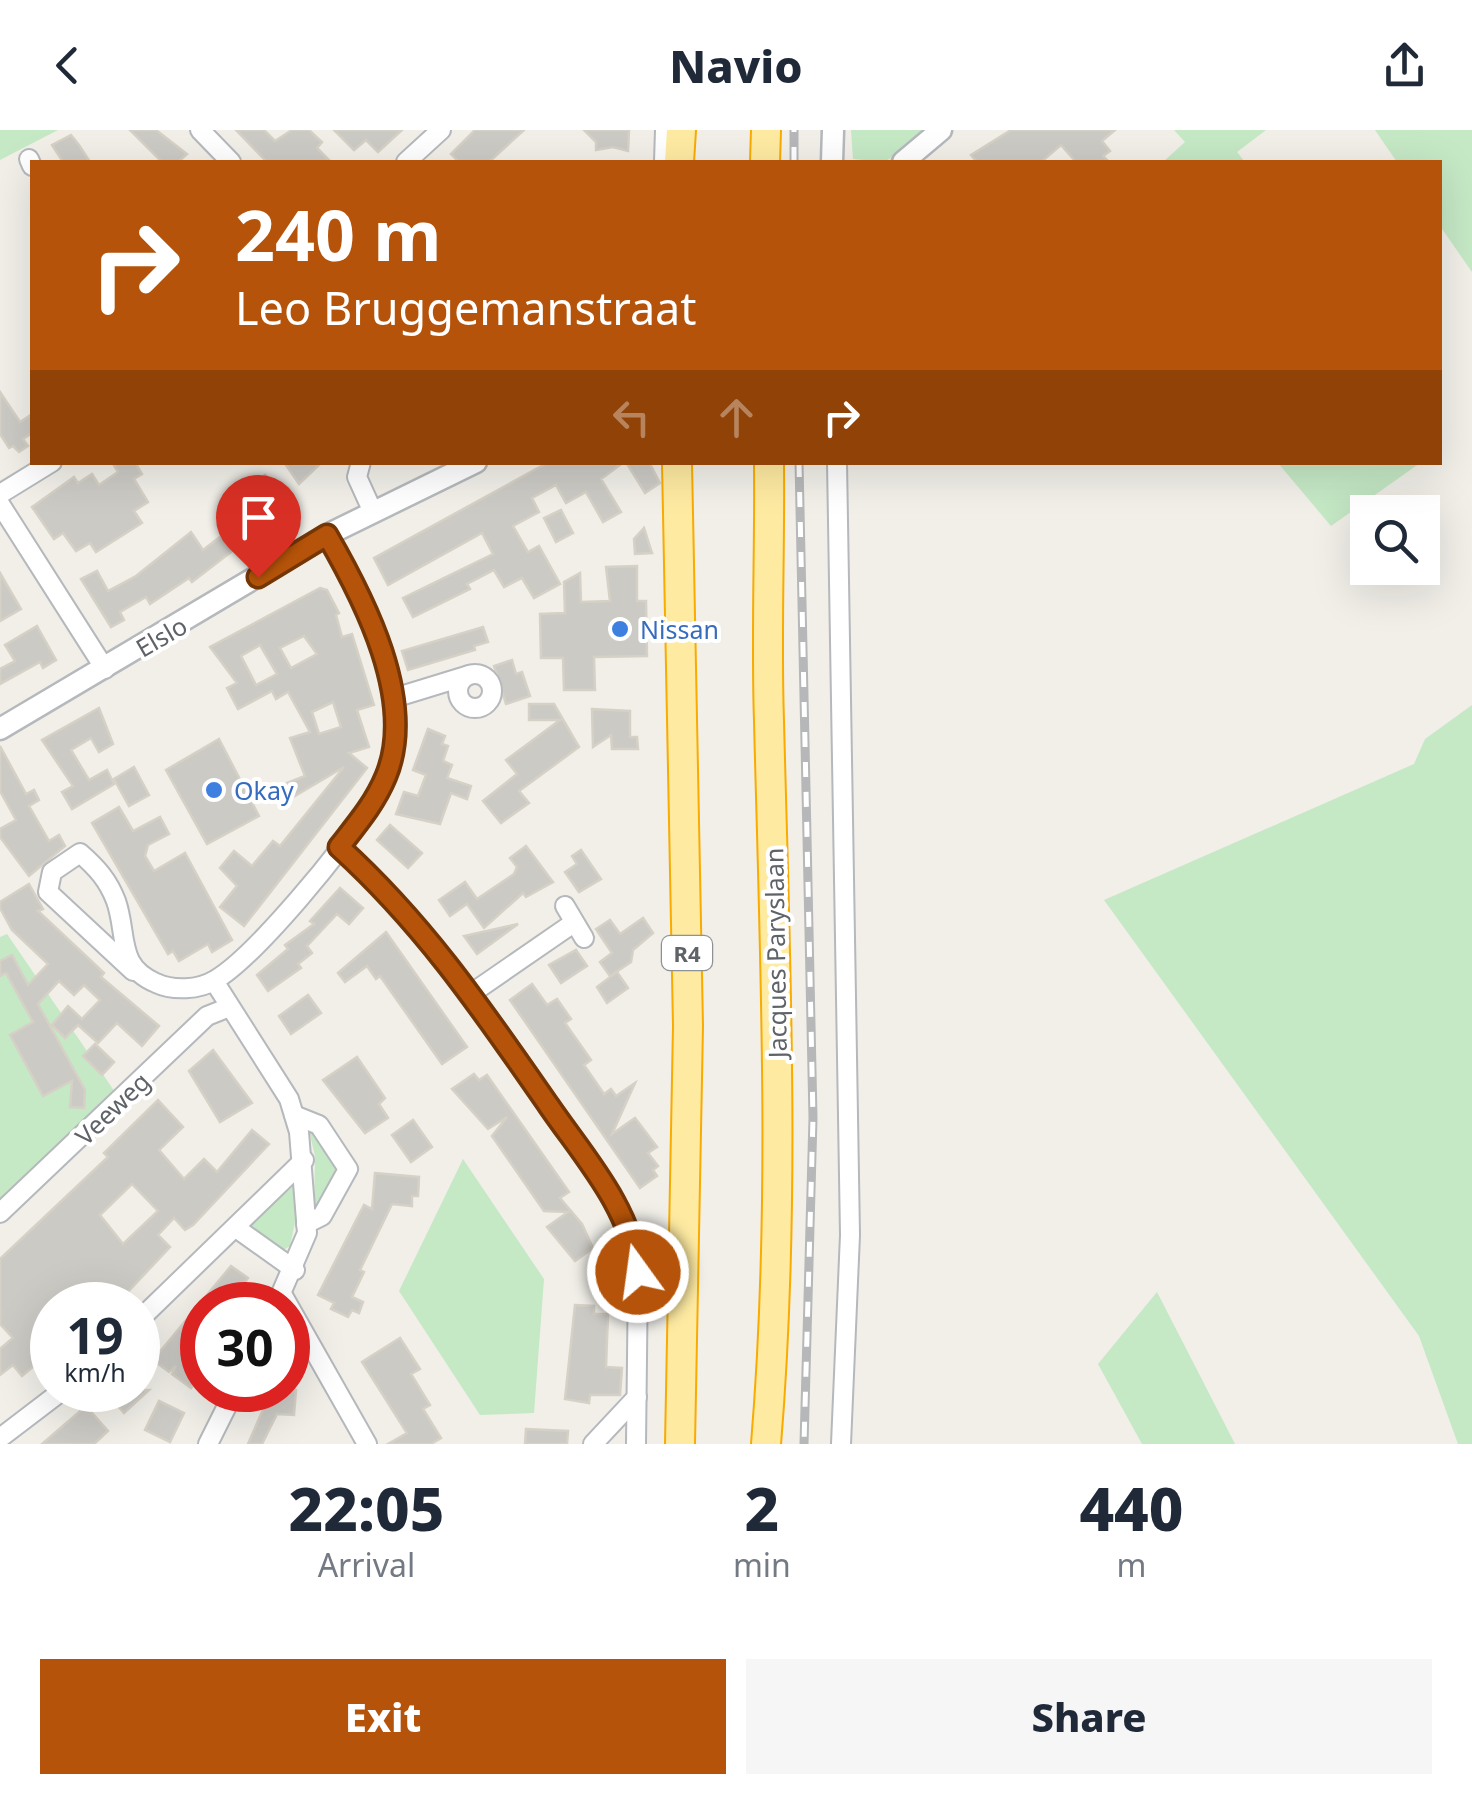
<!DOCTYPE html>
<style>
:root{--surface:#fff;--page:#f6f6f7;--text:#1f2937;--muted:#747a83;--accent:#b45309}
body{margin:0;font-family:"Noto Sans",sans-serif;background:var(--page);color:var(--text);height:100vh;display:flex;flex-direction:column;font-size:38px;white-space:nowrap}
*{box-sizing:border-box;margin:0}
p{font-size:32px;color:var(--muted)}
.icon{flex:none;width:55px;height:55px;fill:none;stroke:currentColor;stroke-width:2;stroke-linecap:round;stroke-linejoin:round}
.map{position:relative;height:1314px;overflow:hidden}
.drawer{display:flex;flex-direction:column;background:var(--surface);flex:1}
.drawer>*{flex:none}
.hud{position:absolute;left:30px;top:30px;width:1412px;height:305px;border-radius:0px;box-shadow:0 10px 40px #0002;background:#b45309;color:#fff;overflow:hidden}
.tools{position:absolute;left:1350px;top:365px;display:grid;gap:20px}
.tools a{display:grid;place-items:center;width:90px;height:90px;border-radius:0px;background:var(--surface);box-shadow:0 10px 40px #0002;font-size:50px}
.speed{position:absolute;left:30px;top:1152px;display:flex;gap:20px;font-size:50px;font-weight:700;text-align:center}
.speed>*{display:grid;place-content:center;width:130px;height:130px;border-radius:50%;background:var(--surface);box-shadow:0 10px 40px #0002;line-height:1}
.speed small{font-size:25px;font-weight:400}
.speed .limit{border:15px solid #d22;background:#fff;color:#111}
.pin{position:absolute;display:grid;place-items:center;width:85px;height:85px;color:#fff;margin:-102px -42px;border-radius:50% 50% 50% 0;rotate:-45deg;box-shadow:0 0 10px #0007}
.pin .icon{rotate:45deg}
.me{position:absolute;width:110px;margin:-55px;rotate:346deg;stroke-linejoin:round;filter:drop-shadow(0 0 8px #0008)}
.turn{display:flex;align-items:center;gap:35px;height:210px;padding:0 40px;font-size:45px}
.turn .icon{width:130px;height:130px;stroke-width:2.5}
.turn b{display:block;font-size:70px;line-height:85px}
.lanes{display:flex;align-items:center;height:95px;padding:0 40px;background:#0003;justify-content:center;gap:50px;direction:ltr}
.lanes .off{opacity:.35}
.eta{display:flex;justify-content:space-evenly;align-items:center;height:170px;text-align:center}
.eta b{font-size:60px;font-weight:800;line-height:70px}
.primary-button{display:flex;gap:20px;margin-top:auto;padding:20px 40px}
.primary-button a{flex:1;height:115px;border-radius:0px;background:var(--accent);color:#fff;font-size:40px;font-weight:800;line-height:115px;text-align:center}
.primary-button a+a{background:var(--page);color:var(--text)}
header{display:flex;justify-content:space-between;align-items:center;height:130px;padding:0 40px;background:var(--surface);font-size:45px;font-weight:800}
.map>svg:first-child{display:block}
</style>
<header><svg class="icon" aria-label="back" viewBox="0 0 24 24"><path d="M15 5l-7 7 7 7"/></svg>Navio<svg class="icon" aria-label="share" viewBox="0 0 24 24"><path d="M12 15V3M7 8l5-5 5 5M5 13v7h14v-7"/></svg></header>
<div class="map">
<svg width="1472" height="1314" viewBox="0 0 1472 1314">
<rect width="100%" height="100%" fill="#f1efe8"/>
<g fill="#c5e8c5">
<path d="M0 0H58L0 30Z"/>
<path d="M851 0H928L885 32 853 29Z"/>
<path d="M1174 0H1266L1237 22 1245 32H1163L1185 12Z"/>
<path d="M1375 0H1472V142L1440 96V32H1397Z"/>
<path d="M1278 333H1420L1331 396Z"/>
<path d="M1472 575V1314H1458L1419 1206 1104 770 1414 634 1425 609Z"/>
<path d="M7 804 117 965 0 1073V807Z"/>
<path d="M308 996 340 1036 314 1082 315 1026Z"/>
<path d="M463 1029 544 1149 534 1283 480 1285 399 1161Z"/>
<path d="M296 1054 298 1078 290 1116 280 1122 250 1098 251 1092Z"/>
<path d="M1157 1162 1235 1314H1142L1098 1234Z"/>
</g>
<g fill="#cccac5" stroke="#d6d1c6" stroke-width="2.5" fill-rule="evenodd">
<path d="M130 0H156L187 24 178 32H162Z"/>
<path d="M236 0H264L275 11 292 0H309L322 12 317 18 331 32H267Z"/>
<path d="M334 0H402L378 22 366 10 354 20Z"/>
<path d="M475 0H524L489 32H459L451 24Z"/>
<path d="M584 0H629L628 21 613 17 596 20V12Z"/>
<path d="M1011 0H1115L1102 11 1110 21 1103 26 1109 32H1076L1061 15 1041 32H977L971 25Z"/>
<path d="M71 5 79 15 90 32H63L52 15Z"/>
<path d="M0 262 20 292 32 284V303L23 309 28 316 19 322 13 316 9 318 0 304Z"/>
<path d="M112 332H135L142 344 134 349 148 372 134 381 142 393 96 422 90 413 76 421 63 403 54 409 32 377 74 347 78 353 92 344 99 355 118 342Z"/>
<path d="M284 332H322L299 354Z"/>
<path d="M549 332H624L601 349 621 382 603 392 586 362 566 373 556 355 532 368 539 382 513 396 528 422 539 416 560 454 534 468 522 448 504 457 494 440 467 454 470 459 413 487 403 468 493 424 482 403 388 455 374 428Z"/>
<path d="M626 332H649L660 353 645 363Z"/>
<path d="M265 345 288 378 192 452 189 448 150 474 146 467 120 482 124 490 111 497 81 449 97 441 108 461 136 446 191 402 203 420 229 400 222 391 223 382 231 376 243 392 264 377 249 357Z"/>
<path d="M561 380 573 403 556 412 544 388Z"/>
<path d="M644 398 652 423 635 424 634 409Z"/>
<path d="M637 436V471H646L647 526 594 527 595 560H564L563 528H541L540 484 565 483 564 452 580 443 581 472 610 471 606 437Z"/>
<path d="M0 443 21 479 0 491Z"/>
<path d="M320 458 327 460 339 483 336 485 342 507 352 504 374 575 357 580 369 617 349 623 367 638 244 796 220 777 237 756 220 738 234 721 252 736 273 711 280 716 344 637 288 670 279 656 305 646 290 608 310 602 288 562 276 569 272 561 238 579 227 558 237 553 210 517ZM304 506 317 524 291 538 280 518ZM260 515 277 544 256 555 241 526ZM333 572 341 597 319 604 312 582Z"/>
<path d="M37 496 56 530 43 538 40 532 0 554V539L15 531 5 515Z"/>
<path d="M483 497 488 512 474 516 475 520 408 540 402 521Z"/>
<path d="M512 530 516 544 522 542 530 566 506 574 494 536Z"/>
<path d="M529 574H554L579 617 519 661 529 673 501 693 483 671 517 644 506 630 560 590H529Z"/>
<path d="M99 578 113 614 99 622 91 608 71 620 89 650 107 640 114 654 72 679 62 662 73 656 42 610Z"/>
<path d="M592 579 630 581V607H637L638 619H612L611 605 593 617Z"/>
<path d="M428 599 445 606 442 614 448 616 443 631 452 635 447 648 471 656 467 669 451 663 440 694 396 684 404 662 418 666 426 645 413 640Z"/>
<path d="M219 609 259 686 207 714 166 640Z"/>
<path d="M0 616 26 664 34 660 39 670 29 676 49 711 59 705 65 716 29 746 0 707V699L16 690 0 661Z"/>
<path d="M134 637 149 665 129 676 114 649Z"/>
<path d="M119 677 133 701 160 687 169 704 148 715 145 726 154 741 185 723 232 810 212 822 208 814 179 831 173 821 168 824 92 693Z"/>
<path d="M390 695 422 723 408 738 377 710Z"/>
<path d="M526 716 553 752 526 767 523 763 484 798 467 774 450 786 439 770 465 752 477 769 514 744 517 737 510 728Z"/>
<path d="M581 720 601 749 579 762 565 742 577 734 572 726Z"/>
<path d="M29 754 43 779 38 781 104 843 101 847 159 896 142 916 117 893 98 913 78 895 65 908 52 895 68 876 82 889 100 870 84 855 74 865 59 851 38 874 85 960 84 978 70 977 72 951 43 966 10 905 33 892 6 843 0 846V831L12 825 28 855 48 834 12 800 0 778V772Z"/>
<path d="M340 758 363 778 349 794 337 784 307 816 312 823 298 834 301 838 268 861 257 845 288 819 285 815 314 794 310 791Z"/>
<path d="M643 788 653 803 633 820 631 832 610 846 600 832 612 823 596 799 610 790 620 804Z"/>
<path d="M518 794 477 824 464 806Z"/>
<path d="M386 802 467 917 442 934 380 846 376 849 367 836 345 852 338 843Z"/>
<path d="M576 820 587 836 561 853 549 835Z"/>
<path d="M617 842 628 858 607 873 597 857Z"/>
<path d="M532 854 547 875 557 869 571 889 565 893 591 930 584 935 604 964 611 959 616 966 635 953 612 1004 635 988 657 1017 648 1023 658 1036 653 1040 657 1046 640 1058 510 870Z"/>
<path d="M308 865 321 883 291 904 279 886Z"/>
<path d="M95 914 114 932 102 945 83 926Z"/>
<path d="M213 920 252 973 220 992 189 941Z"/>
<path d="M357 927 385 968 379 974 388 988 365 1003 323 950Z"/>
<path d="M474 944 479 950 487 945 569 1062 560 1068 582 1094 593 1118 575 1131 547 1097 568 1082 544 1081 492 1006 507 987 488 999 452 959Z"/>
<path d="M158 970 183 997 159 1020 184 1049 204 1029 217 1042 252 1000 269 1014 193 1095 185 1100 174 1088 158 1105 170 1117 124 1166 121 1163 107 1175H52V1221L22 1246 13 1235 0 1245V1219L13 1208 0 1194V1129L108 1027 104 1023ZM132 1054 158 1081 123 1114 100 1085Z"/>
<path d="M413 990 432 1017 411 1032 392 1005Z"/>
<path d="M375 1043 419 1047 418 1066H412V1076L392 1074 360 1140 364 1142 352 1167 363 1172 359 1183 352 1180 348 1187 331 1179 334 1173 318 1165 364 1075 372 1079Z"/>
<path d="M231 1136 248 1148 235 1165 240 1168 234 1175H202V1243L191 1258 172 1244 176 1236 169 1242 153 1230Z"/>
<path d="M575 1175 594 1176V1184H608L606 1237 622 1238 620 1265H590L589 1273 565 1269Z"/>
<path d="M400 1208 420 1239 411 1244 430 1275 423 1279 441 1308 431 1314H388L407 1303 362 1232Z"/>
<path d="M104 1260H149L124 1283Z"/>
<path d="M274 1260H296L294 1285 277 1284 262 1314H248L265 1275H273Z"/>
<path d="M159 1271 184 1283 170 1312 145 1300Z"/>
<path d="M86 1276 108 1301 94 1314H42Z"/>
<path d="M526 1299 568 1301 567 1314H525Z"/>
</g>
<g fill="none" stroke-linecap="round" stroke-linejoin="round">
<defs>
<g id="minor">
<path d="M200 0 231 32"/>
<path d="M29 29 32 36"/>
<path d="M406 32 441 0"/>
<path d="M664 32 665 0"/>
<path d="M361 332 357 347 372 380"/>
<path d="M837 332 850 1105 841 1314"/>
<path d="M0 364 52 332"/>
<path d="M0 374 105 539"/>
<circle cx="475" cy="561" r="17"/>
<path d="M394 568 469 545"/>
<path d="M339 717C452 818 530 949 616 1073L635 1113 638 1141 636 1314"/>
<path d="M565 776 584 808"/>
<path d="M133 841 48 762 52 742 80 723C97 738 108 750 116 771 128 805 116 836 156 853 173 861 199 860 215 850 254 828 347 715 371 675 385 651 396 624 396 596 398 534 357 457 327 405"/>
<path d="M214 851 289 969 299 1002 307 1103 276 1175"/>
<path d="M472 863 572 794"/>
<path d="M294 985 319 995 348 1039 322 1086 306 1094"/>
<path d="M0 1083 207 886 227 878"/>
<path d="M236 1098 295 1140"/>
<path d="M282 1164 367 1314"/>
<path d="M138 1191 304 1030"/>
<path d="M0 1308 63 1260"/>
<path d="M208 1314 235 1260"/>
<path d="M593 1314 637 1267"/>
</g>
<g id="tertiary">
<path d="M832 32 833 0"/>
<path d="M903 32 941 0"/>
<path d="M0 599 327 405 476 332"/>
</g>
<g id="trunk">
<path d="M679 32 681 0"/>
<path d="M765 32 766 0"/>
<path d="M677 332 688 896 680 1314"/>
<path d="M766 1314C786 1074 775 832 769 591 766 505 770 419 769 332"/>
</g>
</defs>
<use href="#minor" stroke="#b5b8bc" stroke-width="22"/>
<use href="#tertiary" stroke="#b5b8bc" stroke-width="25"/>
<use href="#trunk" stroke="#f9ab00" stroke-width="32"/>
<use href="#minor" stroke="#fff" stroke-width="18"/>
<use href="#tertiary" stroke="#fff" stroke-width="20"/>
<use href="#trunk" stroke="#feeaa1" stroke-width="28"/>
<defs>
<g id="rail">
<path d="M794 32V0"/>
<path d="M799 332 813 988 804 1314"/>
</g>
</defs>
<use href="#rail" stroke="#b6b7b8" stroke-width="9"/>
<use href="#rail" stroke="#fff" stroke-width="5" stroke-dasharray="15" stroke-linecap="butt"/>
</g>
<g fill="none" stroke-linecap="round" stroke-linejoin="round">
<defs>
<path id="route" d="M258 447 327 405C364 469 417 571 386 646 375 673 357 694 339 717 425 795 483 881 549 976 584 1027 631 1078 638 1142"/>
</defs>
<use href="#route" stroke="#753606" stroke-width="25"/>
<use href="#route" stroke="#b45309" stroke-width="18"/>
</g>
<g fill="#3f7fe0" stroke="#fff" stroke-width="4">
<circle cx="620" cy="499" r="10"/>
<circle cx="214" cy="660" r="10"/>
</g>
<g text-anchor="middle" dominant-baseline="central" stroke-width="8" stroke-linejoin="round" paint-order="stroke">
<rect fill="#fff" stroke="#8f9295" stroke-width="2.5" x="662" y="806" width="50" height="34" rx="8"/>
<g font-size="22" font-weight="bold" fill="#5f6368">
<text x="687" y="823">R4</text>
</g>
<g font-size="25" fill="#366cbe" stroke="#fff" text-anchor="start">
<text x="640" y="499">Nissan</text>
<text x="234" y="660">Okay</text>
</g>
<g font-size="25" fill="#5f6368" stroke="#fff">
<text transform="translate(161 506) rotate(-30)">Elslo</text>
<text transform="translate(775 823) rotate(-91)">Jacques Paryslaan</text>
<text transform="translate(112 978) rotate(-44)">Veeweg</text>
</g>
</g>
</svg>
<div class="tools">
<a><svg class="icon" aria-label="search" viewBox="0 0 24 24"><circle cx="10" cy="10" r="6"/><path d="M15 15l6 6"/></svg></a>
</div>
<div class="speed"><div>19<small>km/h</small></div><div class="limit">30</div></div>
<div class="pin" style="left:258px;top:447px;background:#d93025"><svg class="icon" aria-label="arrive" viewBox="0 0 24 24"><path d="M6 21V4h12l-3 4 3 4H6"/></svg></div>
<svg class="me" style="left:638px;top:1142px" viewBox="-20 -20 40 40"><circle r="17" fill="#b45309" stroke="#fff" stroke-width="3"/><path d="M0-11L8 9 0 5-8 9z" fill="#fff"/></svg>
<div class="hud">
<div class="turn"><svg class="icon" aria-label="right" viewBox="0 0 24 24"><path d="M7 20v-9h11M14 6l5 5-5 5"/></svg><div><b>240 m</b>Leo Bruggemanstraat</div></div>
<div class="lanes"><svg class="icon off" aria-label="left" viewBox="0 0 24 24"><path d="M17 20v-9H6M10 6l-5 5 5 5"/></svg><svg class="icon off" aria-label="ahead" viewBox="0 0 24 24"><path d="M12 20V5M6 11l6-6 6 6"/></svg><svg class="icon" aria-label="right" viewBox="0 0 24 24"><path d="M7 20v-9h11M14 6l5 5-5 5"/></svg></div>
</div>
</div>
<section class="drawer">
<div class="eta">
<div><b>22:05</b><p>Arrival</p></div>
<div><b>2</b><p>min</p></div>
<div><b>440</b><p>m</p></div>
</div>
<div class="primary-button"><a>Exit</a><a>Share</a></div>
</section>
